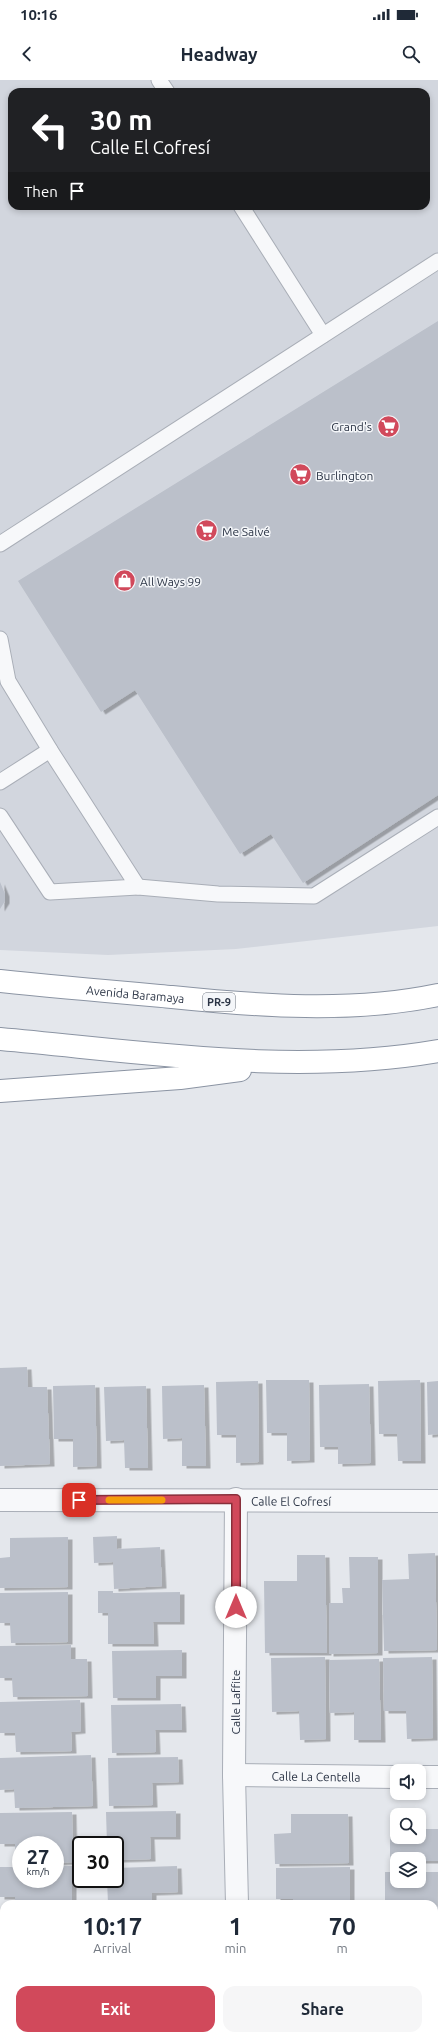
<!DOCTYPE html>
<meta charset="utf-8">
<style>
:root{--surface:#fff;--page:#f6f6f7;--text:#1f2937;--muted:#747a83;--accent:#d1495b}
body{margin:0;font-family:Ubuntu,sans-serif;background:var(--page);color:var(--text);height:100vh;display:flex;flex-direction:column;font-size:15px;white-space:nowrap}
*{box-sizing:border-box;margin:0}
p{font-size:13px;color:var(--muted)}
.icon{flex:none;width:22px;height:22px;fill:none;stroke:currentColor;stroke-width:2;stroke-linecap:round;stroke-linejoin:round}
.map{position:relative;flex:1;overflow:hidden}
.sheet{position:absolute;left:0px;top:1820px;width:438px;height:140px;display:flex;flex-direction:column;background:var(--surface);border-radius:12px 12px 0 0;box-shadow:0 2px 6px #0003}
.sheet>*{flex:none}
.guide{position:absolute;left:8px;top:8px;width:422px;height:122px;border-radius:12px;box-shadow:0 2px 6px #0003;background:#202124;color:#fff;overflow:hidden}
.buttons{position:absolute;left:390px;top:1684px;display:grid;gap:8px}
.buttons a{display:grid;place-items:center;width:36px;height:36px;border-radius:8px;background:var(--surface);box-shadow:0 2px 6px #0003;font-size:20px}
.speed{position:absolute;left:12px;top:1756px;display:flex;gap:8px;font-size:20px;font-weight:700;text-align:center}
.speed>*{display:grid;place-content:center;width:52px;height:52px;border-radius:50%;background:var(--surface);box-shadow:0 2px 6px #0003;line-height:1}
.speed small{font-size:10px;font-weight:400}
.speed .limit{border:2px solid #111;border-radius:6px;background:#fff;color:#111}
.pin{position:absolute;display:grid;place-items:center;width:34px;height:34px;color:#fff;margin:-17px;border-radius:8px;box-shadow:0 2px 6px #0006}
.me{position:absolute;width:44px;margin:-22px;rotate:0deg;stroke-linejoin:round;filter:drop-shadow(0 0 3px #0008)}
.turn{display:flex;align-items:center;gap:14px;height:84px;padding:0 16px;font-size:18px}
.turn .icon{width:52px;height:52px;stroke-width:2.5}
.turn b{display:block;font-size:28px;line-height:34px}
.then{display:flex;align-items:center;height:38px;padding:0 16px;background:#0003;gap:8px;font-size:15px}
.eta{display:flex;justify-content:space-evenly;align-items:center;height:68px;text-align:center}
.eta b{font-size:24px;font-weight:600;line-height:28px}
.primary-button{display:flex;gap:8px;margin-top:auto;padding:8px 16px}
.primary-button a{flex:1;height:46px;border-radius:12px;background:var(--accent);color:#fff;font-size:16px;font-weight:600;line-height:46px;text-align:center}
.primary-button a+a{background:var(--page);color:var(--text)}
.status{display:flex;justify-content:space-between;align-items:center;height:28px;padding:0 20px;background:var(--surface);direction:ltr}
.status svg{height:11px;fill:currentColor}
header{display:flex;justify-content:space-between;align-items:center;height:52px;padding:0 16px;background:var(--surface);font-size:18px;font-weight:600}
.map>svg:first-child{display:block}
</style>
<div class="status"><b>10:16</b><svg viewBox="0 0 49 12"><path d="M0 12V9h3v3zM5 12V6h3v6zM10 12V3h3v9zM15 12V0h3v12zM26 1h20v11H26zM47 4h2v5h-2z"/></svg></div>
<header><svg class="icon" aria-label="back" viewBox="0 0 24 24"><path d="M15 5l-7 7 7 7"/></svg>Headway<svg class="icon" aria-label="search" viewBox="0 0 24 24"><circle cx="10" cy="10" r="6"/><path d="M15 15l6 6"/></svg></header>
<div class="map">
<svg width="438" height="1960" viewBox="0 0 438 1960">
<defs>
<filter id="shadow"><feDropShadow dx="4.5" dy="2.5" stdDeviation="0" flood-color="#0004"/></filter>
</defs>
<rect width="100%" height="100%" fill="#e4e7ec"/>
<path fill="#d2d6de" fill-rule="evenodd" d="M0 0H438V846L236 869 108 875 0 870ZM12 12H426V126H12Z"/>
<g fill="#bbc0ca" filter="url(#shadow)">
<path d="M438 241V715L303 803 271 754 240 774 135 610 101 632 18 501Z"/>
<path d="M0 802 5 814V821L0 829Z"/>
<path d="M27 1287 28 1307H47L50 1384 0 1386V1288Z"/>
<path d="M266 1300H309L310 1380 287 1381V1353H267Z"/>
<path d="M420 1300 421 1381H398L397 1354H379L378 1301Z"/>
<path d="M258 1301 259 1382 236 1383V1355H217L216 1302Z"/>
<path d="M438 1301V1354L428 1355 427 1302Z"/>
<path d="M369 1304 371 1383 338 1384V1367H320L319 1305Z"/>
<path d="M95 1305 97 1386 73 1387V1359H54L53 1306Z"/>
<path d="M204 1305 206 1386H182V1358L163 1359 162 1306Z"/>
<path d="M146 1306 148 1388H125L124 1360 106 1361 104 1307Z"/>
<path d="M117 1456V1469L160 1467 162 1506 114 1509 113 1482 94 1483 93 1457Z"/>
<path d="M68 1457V1507L0 1508V1478L10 1477V1458Z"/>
<path d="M435 1473 437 1570 384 1571 382 1500 409 1499 408 1474Z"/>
<path d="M297 1475H325L327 1573H265L264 1501H297Z"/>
<path d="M349 1477H378V1573L329 1574V1523H343L342 1508H350Z"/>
<path d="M98 1511H113V1513L180 1512V1542H153L154 1564H108V1533H98Z"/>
<path d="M68 1512V1562L11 1563 10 1543H0V1513Z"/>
<path d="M71 1565V1579H87L88 1616 13 1617 12 1598H0V1566Z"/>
<path d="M182 1570V1596H156V1618H113L112 1571Z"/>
<path d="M325 1577 326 1659 300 1660 299 1631 272 1632 271 1578Z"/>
<path d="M432 1577 433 1658 407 1659 406 1631H384L383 1578Z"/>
<path d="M379 1579 381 1660H354V1632L330 1633 329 1580Z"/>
<path d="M80 1620 81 1651 71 1652 72 1671 16 1672 15 1653H0V1622Z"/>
<path d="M181 1624 182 1650H155L156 1672 112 1673 111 1625Z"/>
<path d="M91 1675 93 1726 15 1728 14 1709 0 1710V1678Z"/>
<path d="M178 1677 179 1702 152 1703 153 1725 109 1726 108 1678Z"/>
<path d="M176 1731V1757H150L151 1779 115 1780V1765H107L106 1732Z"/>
<path d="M72 1732 73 1782 55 1783V1765H21V1783H16L15 1764H0V1733Z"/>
<path d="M291 1734H348L349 1783 275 1784 274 1754 291 1753Z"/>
<path d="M390 1748H397V1757H419V1749H438V1781H419V1779L390 1780Z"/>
<path d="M55 1786H72V1824H15V1817H0V1787H21V1799H55Z"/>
<path d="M177 1786 178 1812 152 1813V1824H108L107 1799H115V1788Z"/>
<path d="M350 1787V1824H293V1819H276V1788Z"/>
<path d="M385 1792H397V1801H419V1792H438L437 1841H434V1824H385Z"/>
<rect x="0" y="1841" width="4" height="31"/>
<path d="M434 1844H438L437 1892H434Z"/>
<path d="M0 1896H4V1927H1Z"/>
<rect x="434" y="1899" width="4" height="49"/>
<path d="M0 1950H4V1956H93V1960H0Z"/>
<path d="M434 1952H438V1960H391V1956H434Z"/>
<rect x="111" y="1956" width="71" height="4"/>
<rect x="278" y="1956" width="74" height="4"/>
</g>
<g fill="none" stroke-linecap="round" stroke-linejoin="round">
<defs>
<g id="service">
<path d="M159 0 167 12"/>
<path d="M241 126 323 255"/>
<path d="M0 464 438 181"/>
<path d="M0 559 8 601 50 670 138 807 50 812 0 736"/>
<path d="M0 702 50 670"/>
<path d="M138 807 218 814 314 816 438 737"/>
</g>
<g id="minor">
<path d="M236 1419 234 1695 237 1824"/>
<path id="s1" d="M0 1420 438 1421"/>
<path id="s2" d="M234 1695 397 1697"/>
<path d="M419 1697H438"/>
<path d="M239 1956 240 1960"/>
</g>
<g id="trunk">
<path id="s3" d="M0 901C57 907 115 912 172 917 259 926 352 933 438 915"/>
<path d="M0 959C145 972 293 996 438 971"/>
<path d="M0 1011 180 998 240 990"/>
</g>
</defs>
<use href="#service" stroke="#a9aeb7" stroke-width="17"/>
<use href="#minor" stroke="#a9aeb7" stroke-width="24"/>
<use href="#trunk" stroke="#8b94a3" stroke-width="24"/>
<use href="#service" stroke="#f7f8fa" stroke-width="15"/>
<use href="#minor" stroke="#f7f8fa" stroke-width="22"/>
<use href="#trunk" stroke="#fff" stroke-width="22"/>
</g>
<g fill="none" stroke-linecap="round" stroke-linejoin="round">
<defs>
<path id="route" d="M79 1420 236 1419V1527"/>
</defs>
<use href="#route" stroke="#882f3b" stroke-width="10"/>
<use href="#route" stroke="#d1495b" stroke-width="7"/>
<path stroke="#f59e0b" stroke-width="7" d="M109 1420H162"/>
</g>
<defs>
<symbol id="supermarket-disc" viewBox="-11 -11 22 22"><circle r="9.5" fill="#d1495b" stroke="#f4f6f9"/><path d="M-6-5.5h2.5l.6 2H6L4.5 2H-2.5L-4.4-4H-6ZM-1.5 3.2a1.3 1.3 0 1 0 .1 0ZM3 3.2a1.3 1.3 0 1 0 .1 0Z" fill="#fff"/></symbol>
<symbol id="shop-disc" viewBox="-11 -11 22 22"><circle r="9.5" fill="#d1495b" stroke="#f4f6f9"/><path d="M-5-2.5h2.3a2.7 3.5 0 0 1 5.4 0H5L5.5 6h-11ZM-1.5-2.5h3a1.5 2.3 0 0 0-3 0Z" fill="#fff"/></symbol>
</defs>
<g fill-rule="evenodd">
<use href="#supermarket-disc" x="376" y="334" width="25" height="25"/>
<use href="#supermarket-disc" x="288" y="382" width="25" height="25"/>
<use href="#supermarket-disc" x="194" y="438" width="25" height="25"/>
<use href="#shop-disc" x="112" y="488" width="25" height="25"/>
</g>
<g text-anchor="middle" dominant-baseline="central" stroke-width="3" stroke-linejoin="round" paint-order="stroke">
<rect fill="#f4f6f9" stroke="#676e7b" stroke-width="1" x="203" y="913" width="32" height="18" rx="3"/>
<g font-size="11" font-weight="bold" fill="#2b3445">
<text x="219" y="922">PR-9</text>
</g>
<g font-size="12" fill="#2b3445" stroke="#f4f6f9" text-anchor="start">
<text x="372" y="346" text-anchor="end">Grand's</text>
<text x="316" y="395">Burlington</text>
<text x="222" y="451">Me Salvé</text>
<text x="140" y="501">All Ways 99</text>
</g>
<g font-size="12" fill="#2b3445" stroke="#f4f6f9">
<text stroke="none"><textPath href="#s3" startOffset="136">Avenida Baramaya</textPath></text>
<text stroke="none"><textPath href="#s1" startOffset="291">Calle El Cofresí</textPath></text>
<text transform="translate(235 1622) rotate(-90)">Calle Laffite</text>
<text stroke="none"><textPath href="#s2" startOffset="82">Calle La Centella</textPath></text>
</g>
</g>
</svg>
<div class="buttons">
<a><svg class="icon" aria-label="sound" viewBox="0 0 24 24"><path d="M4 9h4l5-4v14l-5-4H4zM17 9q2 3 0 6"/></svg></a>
<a><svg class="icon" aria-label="search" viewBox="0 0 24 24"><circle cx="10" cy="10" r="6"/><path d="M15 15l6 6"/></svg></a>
<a><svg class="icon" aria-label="layers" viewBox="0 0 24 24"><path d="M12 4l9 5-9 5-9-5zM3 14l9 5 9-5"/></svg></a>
</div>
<div class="speed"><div>27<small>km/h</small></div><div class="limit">30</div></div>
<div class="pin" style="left:79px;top:1420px;background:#d93025"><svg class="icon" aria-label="arrive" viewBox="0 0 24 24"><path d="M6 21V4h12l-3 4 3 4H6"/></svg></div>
<svg class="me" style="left:236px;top:1527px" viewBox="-20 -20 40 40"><circle r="19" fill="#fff"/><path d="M0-13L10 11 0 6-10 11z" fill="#d1495b"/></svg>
<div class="guide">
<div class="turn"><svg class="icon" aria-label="left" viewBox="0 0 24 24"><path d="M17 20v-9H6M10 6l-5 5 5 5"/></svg><div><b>30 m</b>Calle El Cofresí</div></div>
<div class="then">Then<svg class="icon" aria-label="arrive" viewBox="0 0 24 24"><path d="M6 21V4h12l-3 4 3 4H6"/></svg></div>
</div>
<section class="sheet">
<div class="eta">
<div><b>10:17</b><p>Arrival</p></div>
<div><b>1</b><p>min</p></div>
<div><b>70</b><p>m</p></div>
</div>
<div class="primary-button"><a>Exit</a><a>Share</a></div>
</section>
</div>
